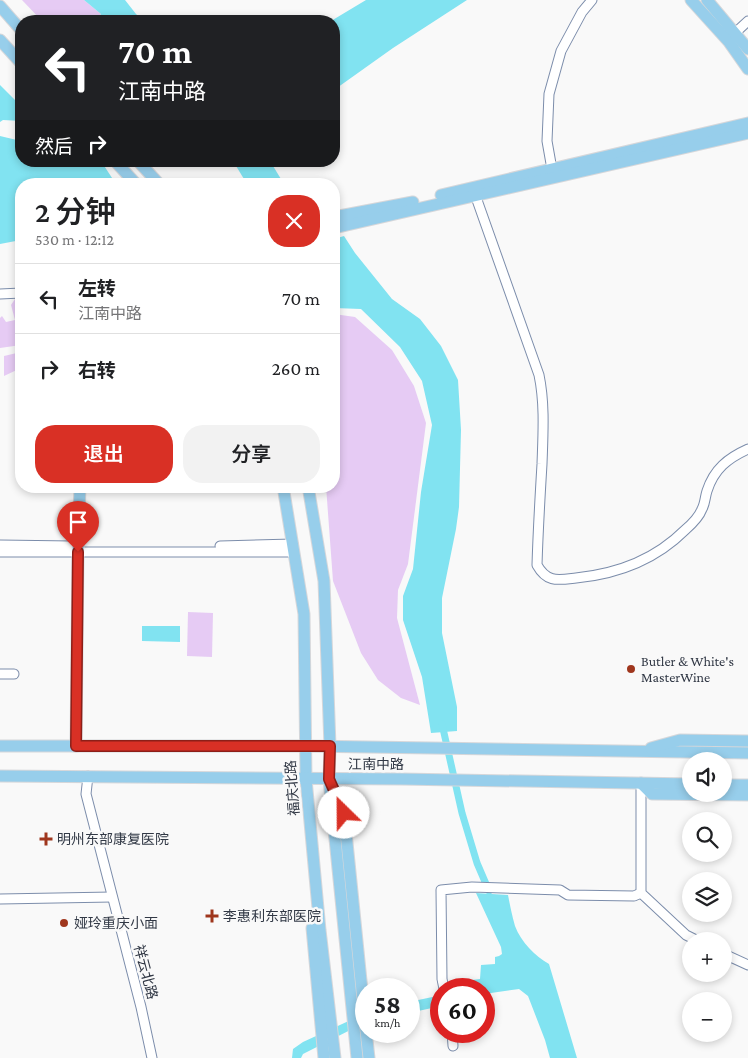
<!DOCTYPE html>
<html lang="zh">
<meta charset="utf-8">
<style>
:root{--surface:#fff;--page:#f2f2f2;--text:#202124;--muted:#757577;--line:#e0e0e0;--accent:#d93025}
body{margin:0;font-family:"Crimson Pro","Noto Sans SC",serif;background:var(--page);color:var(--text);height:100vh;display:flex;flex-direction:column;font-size:19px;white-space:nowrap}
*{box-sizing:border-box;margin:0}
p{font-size:16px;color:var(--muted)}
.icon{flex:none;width:28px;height:28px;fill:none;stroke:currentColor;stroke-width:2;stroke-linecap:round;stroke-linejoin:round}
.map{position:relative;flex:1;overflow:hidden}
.drawer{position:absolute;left:15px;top:178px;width:325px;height:315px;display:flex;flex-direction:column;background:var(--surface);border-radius:20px;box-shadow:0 2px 8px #0003}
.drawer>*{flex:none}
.top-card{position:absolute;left:15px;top:15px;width:325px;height:152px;border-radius:20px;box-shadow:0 2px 8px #0003;background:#202124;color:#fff;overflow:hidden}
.tools{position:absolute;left:682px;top:752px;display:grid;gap:10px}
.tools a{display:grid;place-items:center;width:50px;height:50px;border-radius:50%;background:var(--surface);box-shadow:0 2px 8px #0003;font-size:25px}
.speed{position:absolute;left:355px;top:978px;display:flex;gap:10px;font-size:25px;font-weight:700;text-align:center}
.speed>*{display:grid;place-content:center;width:65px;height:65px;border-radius:50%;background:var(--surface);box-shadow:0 2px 8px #0003;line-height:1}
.speed small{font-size:12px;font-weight:400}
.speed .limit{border:8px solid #d22;background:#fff;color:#111}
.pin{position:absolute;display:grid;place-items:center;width:42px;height:42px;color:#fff;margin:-51px -21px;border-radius:50% 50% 50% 0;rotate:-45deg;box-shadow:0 0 5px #0007}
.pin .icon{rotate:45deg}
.me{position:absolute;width:55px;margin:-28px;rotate:337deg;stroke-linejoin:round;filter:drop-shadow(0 0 4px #0008)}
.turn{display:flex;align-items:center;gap:18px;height:105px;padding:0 20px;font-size:22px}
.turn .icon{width:65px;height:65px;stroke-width:2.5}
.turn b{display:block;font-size:35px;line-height:42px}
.then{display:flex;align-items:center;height:48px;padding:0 20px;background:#0003;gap:10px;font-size:19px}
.round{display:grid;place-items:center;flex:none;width:52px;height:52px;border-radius:20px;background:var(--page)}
.summary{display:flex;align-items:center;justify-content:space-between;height:85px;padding:0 20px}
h1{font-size:30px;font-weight:600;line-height:38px}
.cta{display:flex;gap:10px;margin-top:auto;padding:10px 20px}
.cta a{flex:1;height:58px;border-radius:20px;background:var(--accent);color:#fff;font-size:20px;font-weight:600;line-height:58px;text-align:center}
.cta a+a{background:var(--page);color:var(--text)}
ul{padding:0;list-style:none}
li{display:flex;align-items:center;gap:15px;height:70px;padding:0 20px;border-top:1px solid var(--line)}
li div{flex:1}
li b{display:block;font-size:19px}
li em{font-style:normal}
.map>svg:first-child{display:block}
</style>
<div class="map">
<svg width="748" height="1058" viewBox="0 0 748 1058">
<rect width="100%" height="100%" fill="#f9f9f9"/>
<g fill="#e6cbf4">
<path d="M22 0H84L101 14 96 21H42Z"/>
<path d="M21 298V345L0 348V318L2 316 6 322 15 320 11 305 15 299Z"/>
<path d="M334 314 355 317 392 350 414 386 426 423 408 564 398 590 397 618 420 705 401 698 378 680 361 653 333 581 326 486H334Z"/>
<path d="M21 352V368L4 376V356Z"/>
<path d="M188 612 213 613 212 657 187 656Z"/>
</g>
<g fill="#81e3f1">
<path d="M84 0H125L136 14 144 21H96L101 14Z"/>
<path d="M366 0H467L393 48 334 90V21H331Z"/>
<path d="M0 85 21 106V121L3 120 0 122Z"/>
<path d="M0 136 21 141V161H101L114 181 112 184H21V240L0 244Z"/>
<path d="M233 161H270L284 184H247Z"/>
<path d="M344 236 355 253 392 299 420 319 441 346 458 380 461 430 459 507 456 529 442 598V633L457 707V731L431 733 422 677 403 620V596L413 569 421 492 432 425 422 381 400 347 361 309 334 308V239Z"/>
<path d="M142 626H180V642L142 641Z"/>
<path d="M476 893 508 895C510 905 512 916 515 926 521 942 535 956 549 964L577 1058H550L545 1040 528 996 519 989 484 994V989H450L472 980 480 979 481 965 495 964V957L499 956 502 954 501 947Z"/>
<path d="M441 994V1006L409 1013V1002L437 996Z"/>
<path d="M366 1013V1022L303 1054 301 1058H292L293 1049 303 1042Z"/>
</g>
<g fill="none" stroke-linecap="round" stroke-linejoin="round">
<path stroke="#81e3f1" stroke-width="7" d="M442 724 462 813 477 863 489 891"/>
<defs>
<g id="minor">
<path d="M735 33 748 21"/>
<path d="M553 175 547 141 549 94 561 51 582 12 592 0"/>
<path d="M476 191 477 200 539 375C545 404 543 434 542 464 540 497 538 531 537 565 547 583 558 580 576 578 617 574 656 559 685 530 692 524 699 517 702 509 705 504 705 497 707 491 714 469 728 458 748 449"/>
<path d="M0 294 21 293"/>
<path d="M0 545 72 546"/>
<path d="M220 546 293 544"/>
<path d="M0 552H294"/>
<path d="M0 674H14"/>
<path d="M88 776 86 794 141 1007 152 1058"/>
<path d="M641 783V893L686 935 698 941"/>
<path d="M0 899 112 897"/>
<path d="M724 954 748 965"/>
<path d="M444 989 442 979 441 890 472 887 560 890 568 895 634 896 641 893"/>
<path d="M452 1031 453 1046"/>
</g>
<g id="major">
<path d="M691 0 729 42 748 69"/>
<path d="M707 0 748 49"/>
<path d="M0 6 21 30"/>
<path d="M0 40 21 63"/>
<path d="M115 161 136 184"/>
<path d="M138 161 159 184"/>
<path d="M441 195 748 123"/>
<path d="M334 217 413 202"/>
<path d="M334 228 748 133"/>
<path d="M283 486 304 614 306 779 320 930 335 1058"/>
<path d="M308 486 324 581 330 746 329 779 357 1058"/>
<path d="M0 746H305L748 753"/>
<path d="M76 746 78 552 80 486"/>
<path d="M651 748 680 740 748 741"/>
<path d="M0 776 401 779 691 784"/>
<path d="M641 783 652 794 748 795"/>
<path d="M724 785H748"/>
<path d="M333 788 344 813 366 1030"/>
<path d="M312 928 324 1058"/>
<path d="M366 1031 369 1058"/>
</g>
</defs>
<use href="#minor" stroke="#7c8dab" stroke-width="11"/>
<use href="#major" stroke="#d6d7da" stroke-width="13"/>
<use href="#minor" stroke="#fff" stroke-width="9"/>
<use href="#major" stroke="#97ceeb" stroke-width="11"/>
</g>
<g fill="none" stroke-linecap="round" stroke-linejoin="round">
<defs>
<path id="route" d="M78 552 76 746H330L329 779 344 813"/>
</defs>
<use href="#route" stroke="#8d1f18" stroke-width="12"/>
<use href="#route" stroke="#d93025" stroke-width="9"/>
</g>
<g fill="#9f361d" stroke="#f9f9f9" stroke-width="2">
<circle cx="631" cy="669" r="5"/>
<path d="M43.5 831.5h5v5h5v5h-5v5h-5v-5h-5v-5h5z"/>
<path d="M209.5 908.5h5v5h5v5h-5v5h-5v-5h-5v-5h5z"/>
<circle cx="64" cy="923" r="5"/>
</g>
<g text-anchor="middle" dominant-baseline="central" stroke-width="5" stroke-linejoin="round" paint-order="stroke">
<g font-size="14" fill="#313845" stroke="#f9f9f9" text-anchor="start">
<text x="641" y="661">Butler &amp; White's<tspan x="641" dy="16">MasterWine</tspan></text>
<text x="57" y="839">明州东部康复医院</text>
<text x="223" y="916">李惠利东部医院</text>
<text x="74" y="923">娅玲重庆小面</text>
</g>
<g font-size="14" fill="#313845" stroke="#f9f9f9">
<text x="376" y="764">江南中路</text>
<text transform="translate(292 788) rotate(-94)">福庆北路</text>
<text transform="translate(146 972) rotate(75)">祥云北路</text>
</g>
</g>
</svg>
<div class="tools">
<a><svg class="icon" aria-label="sound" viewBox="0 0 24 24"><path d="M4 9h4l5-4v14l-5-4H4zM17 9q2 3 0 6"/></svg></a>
<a><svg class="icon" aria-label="search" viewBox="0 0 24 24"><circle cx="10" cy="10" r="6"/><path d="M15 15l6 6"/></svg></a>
<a><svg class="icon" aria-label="layers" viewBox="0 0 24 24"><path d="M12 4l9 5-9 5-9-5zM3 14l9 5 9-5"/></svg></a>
<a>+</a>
<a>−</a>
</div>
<div class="speed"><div>58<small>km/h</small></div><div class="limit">60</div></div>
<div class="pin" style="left:78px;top:552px;background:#d93025"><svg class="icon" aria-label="arrive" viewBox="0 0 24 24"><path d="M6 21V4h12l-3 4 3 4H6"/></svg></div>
<svg class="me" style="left:344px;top:813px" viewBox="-20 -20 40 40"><circle r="19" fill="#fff"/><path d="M0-13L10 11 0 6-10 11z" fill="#d93025"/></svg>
<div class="top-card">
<div class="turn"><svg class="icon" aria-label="left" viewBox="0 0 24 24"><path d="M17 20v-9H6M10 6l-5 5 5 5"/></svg><div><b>70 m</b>江南中路</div></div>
<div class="then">然后<svg class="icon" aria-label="right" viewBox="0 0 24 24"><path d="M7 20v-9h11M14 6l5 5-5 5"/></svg></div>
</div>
<section class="drawer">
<div class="summary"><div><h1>2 分钟</h1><p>530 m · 12:12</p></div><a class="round" style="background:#d93025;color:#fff"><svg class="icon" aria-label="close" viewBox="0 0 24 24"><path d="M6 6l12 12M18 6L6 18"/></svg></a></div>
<ul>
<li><svg class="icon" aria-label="left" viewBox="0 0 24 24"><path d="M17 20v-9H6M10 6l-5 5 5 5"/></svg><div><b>左转</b><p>江南中路</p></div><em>70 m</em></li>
<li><svg class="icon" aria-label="right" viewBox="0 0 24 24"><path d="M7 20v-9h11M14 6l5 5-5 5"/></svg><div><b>右转</b></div><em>260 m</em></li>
</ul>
<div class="cta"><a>退出</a><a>分享</a></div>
</section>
</div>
